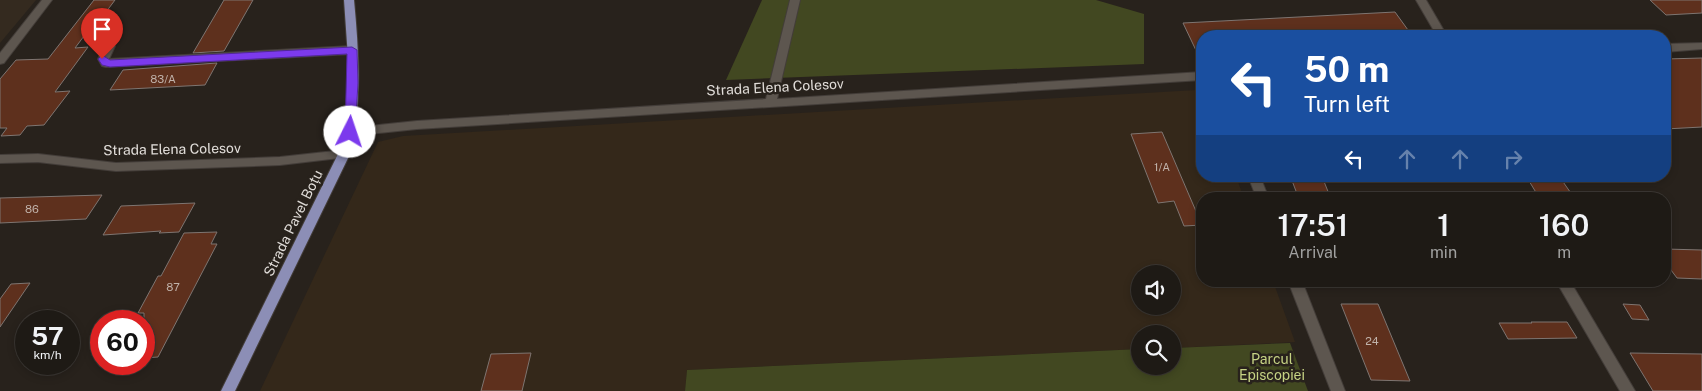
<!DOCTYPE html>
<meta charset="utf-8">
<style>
:root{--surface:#1e1a15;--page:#26231e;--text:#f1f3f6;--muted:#a1a1a0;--line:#3c3834}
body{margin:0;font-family:"Public Sans",sans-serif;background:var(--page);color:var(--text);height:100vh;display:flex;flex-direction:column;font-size:19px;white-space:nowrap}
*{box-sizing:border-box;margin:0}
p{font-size:16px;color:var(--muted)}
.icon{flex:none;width:28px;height:28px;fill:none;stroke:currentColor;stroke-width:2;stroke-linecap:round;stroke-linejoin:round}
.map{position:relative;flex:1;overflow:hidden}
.drawer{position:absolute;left:1196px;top:192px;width:475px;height:95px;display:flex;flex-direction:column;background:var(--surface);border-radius:20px;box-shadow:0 2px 8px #0003,0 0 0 1px var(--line)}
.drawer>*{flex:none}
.banner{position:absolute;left:1196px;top:30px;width:475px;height:152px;border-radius:20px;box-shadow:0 2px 8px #0003,0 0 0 1px var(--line);background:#1a4fa0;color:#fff;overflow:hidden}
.fabs{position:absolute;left:1131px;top:265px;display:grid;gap:10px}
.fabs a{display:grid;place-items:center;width:50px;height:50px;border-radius:50%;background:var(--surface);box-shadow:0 2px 8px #0003,0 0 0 1px var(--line);font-size:25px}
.speed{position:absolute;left:15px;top:310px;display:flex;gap:10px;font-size:25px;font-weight:700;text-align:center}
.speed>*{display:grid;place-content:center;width:65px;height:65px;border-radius:50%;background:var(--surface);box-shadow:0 2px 8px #0003,0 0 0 1px var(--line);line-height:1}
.speed small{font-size:12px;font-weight:400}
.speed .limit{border:8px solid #d22;background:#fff;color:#111}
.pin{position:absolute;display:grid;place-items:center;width:42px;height:42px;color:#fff;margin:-51px -21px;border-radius:50% 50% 50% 0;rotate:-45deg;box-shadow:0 0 5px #0007}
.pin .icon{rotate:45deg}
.me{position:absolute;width:55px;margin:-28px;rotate:4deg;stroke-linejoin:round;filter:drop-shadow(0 0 4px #0008)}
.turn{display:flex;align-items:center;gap:18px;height:105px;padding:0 25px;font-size:22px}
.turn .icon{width:65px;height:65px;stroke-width:2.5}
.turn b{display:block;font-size:35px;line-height:42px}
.lanes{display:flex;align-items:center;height:48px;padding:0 25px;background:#0003;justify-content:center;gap:25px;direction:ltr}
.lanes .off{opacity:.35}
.eta{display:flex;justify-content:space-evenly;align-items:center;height:85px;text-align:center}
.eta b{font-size:30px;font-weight:600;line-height:35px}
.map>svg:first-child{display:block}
</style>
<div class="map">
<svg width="1702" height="391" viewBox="0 0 1702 391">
<rect width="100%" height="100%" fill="#28221c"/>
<path fill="#34281a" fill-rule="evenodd" d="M1197 90 1202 95V176H1236L1244 199H1202V281H1273L1295 342 1173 348 1172 334H1140V349L687 370 685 391H260L378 142 403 136ZM1140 274H1172V306H1140Z"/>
<path fill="#342a1f" d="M0 0H36L0 43Z"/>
<g fill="#424821">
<path d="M762 0H1096L1144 14V64L726 80Z"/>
<path d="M1290 343 1308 391H685L687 370 1140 349V366H1172L1173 348Z"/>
</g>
<g fill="#5e301d" stroke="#7e7571">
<path d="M94 0H115L103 16H99L75 48 88 47 55 92 70 91 44 125 27 126 20 135 1 136 7 128H0V79L16 60 48 59Z"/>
<path d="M224 0H253L224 51 193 53Z"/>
<path d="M1650 0H1702V13L1666 15Z"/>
<path d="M1395 12 1408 30 1305 36H1202V63L1183 23Z"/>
<path d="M1702 58V127L1665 129V59Z"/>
<path d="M217 63 205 85 110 90 123 70Z"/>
<path d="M1162 132 1192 202 1202 225 1184 226 1174 201 1158 203 1131 134Z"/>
<path d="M1526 176H1559L1575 199H1540Z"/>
<path d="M1291 178 1323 179 1331 199H1299Z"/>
<path d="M102 195 86 219 0 223V198Z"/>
<path d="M195 203 179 232 159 233 161 231 103 235 121 206Z"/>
<path d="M217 232 211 244H217L158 357 144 358V313H138L158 276H161L184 233Z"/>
<path d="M1665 249 1702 250V279L1677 278 1665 262Z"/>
<path d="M30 283 0 327V299L11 284Z"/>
<path d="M1341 304H1378L1410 381 1371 380Z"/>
<path d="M1623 304 1640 305 1649 320 1632 319Z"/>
<path d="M1531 322H1567L1577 338 1508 339 1499 323H1532Z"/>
<path d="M531 353 522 391H481L491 354Z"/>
<path d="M1630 353 1702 354V391H1653Z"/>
</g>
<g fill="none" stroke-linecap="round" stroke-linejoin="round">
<defs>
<g id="minor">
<path d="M42 0H52L4 63 0 64V53Z"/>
<path d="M790 0H800L777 99 1202 72V80L417 129 350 136 344 132 350 128 417 121 766 99Z"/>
<path d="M1416 0H1426L1447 36H1437Z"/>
<path d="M110 43 115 46 109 59 352 46 357 50 352 54 106 67 102 66 98 59 106 44Z"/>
<path d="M1702 43V49L1665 52V44Z"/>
<path d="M344 150 350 154 348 157 280 165 116 171 38 162 0 163V155L38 154 116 163 280 157Z"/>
<path d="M1248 176H1260L1269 199H1257Z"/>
<path d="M1288 281H1302L1345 391H1331Z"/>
<path d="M1556 281H1570L1635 391H1620Z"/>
</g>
<path id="major" d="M344 0H354C359 52 362 103 350 154L235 391H221L338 154 347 97 348 58Z"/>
</defs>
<use href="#minor" stroke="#433d39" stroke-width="2"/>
<use href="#major" stroke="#433d39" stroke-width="2"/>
<use href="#minor" fill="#5d564f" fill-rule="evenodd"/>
<use href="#major" fill="#8c8eb6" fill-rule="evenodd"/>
</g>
<path fill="#7c3aed" stroke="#51269a" d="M352 47 357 50 358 83 355 132 350 136 345 132 347 54 110 67 102 65 98 59 102 55 110 60Z"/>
<g text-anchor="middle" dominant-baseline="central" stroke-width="5" stroke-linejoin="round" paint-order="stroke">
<g font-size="11" fill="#c0b2aa">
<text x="163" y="79">83/A</text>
<text x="1162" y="167">1/A</text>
<text x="32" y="209">86</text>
<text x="173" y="287">87</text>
<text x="1372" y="341">24</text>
</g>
<g font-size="14" fill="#e1ddd9" stroke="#28221c">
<text transform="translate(775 87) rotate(-3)">Strada Elena Colesov</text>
<text transform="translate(172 149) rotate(-1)">Strada Elena Colesov</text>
<text transform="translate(293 223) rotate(-64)">Strada Pavel Boțu</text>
</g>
<g font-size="14" fill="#c6d384" stroke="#28221c">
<text x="1272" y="359">Parcul<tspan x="1272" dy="16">Episcopiei</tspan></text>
</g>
</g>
</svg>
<div class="fabs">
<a><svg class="icon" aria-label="sound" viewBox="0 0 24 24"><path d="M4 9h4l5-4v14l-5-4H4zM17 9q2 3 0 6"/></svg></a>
<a><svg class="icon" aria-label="search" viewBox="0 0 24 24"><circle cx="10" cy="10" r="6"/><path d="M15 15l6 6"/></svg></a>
</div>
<div class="speed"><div>57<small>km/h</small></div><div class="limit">60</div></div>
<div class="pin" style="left:102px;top:59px;background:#d93025"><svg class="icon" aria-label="arrive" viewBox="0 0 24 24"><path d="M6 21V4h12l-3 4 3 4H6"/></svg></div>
<svg class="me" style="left:350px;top:132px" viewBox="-20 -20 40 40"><circle r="19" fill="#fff"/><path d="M0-13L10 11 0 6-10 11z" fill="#7c3aed"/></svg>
<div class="banner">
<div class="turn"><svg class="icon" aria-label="left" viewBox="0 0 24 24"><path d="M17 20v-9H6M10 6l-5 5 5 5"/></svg><div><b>50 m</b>Turn left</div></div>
<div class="lanes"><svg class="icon" aria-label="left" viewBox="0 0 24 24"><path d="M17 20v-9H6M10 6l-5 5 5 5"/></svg><svg class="icon off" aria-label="ahead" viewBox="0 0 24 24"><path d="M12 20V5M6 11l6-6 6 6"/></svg><svg class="icon off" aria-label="ahead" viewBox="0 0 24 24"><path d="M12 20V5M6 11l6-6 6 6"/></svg><svg class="icon off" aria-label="right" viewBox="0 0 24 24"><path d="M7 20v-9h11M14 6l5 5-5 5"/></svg></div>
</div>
<section class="drawer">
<div class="eta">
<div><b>17:51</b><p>Arrival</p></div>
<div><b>1</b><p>min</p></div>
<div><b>160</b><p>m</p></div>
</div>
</section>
</div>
